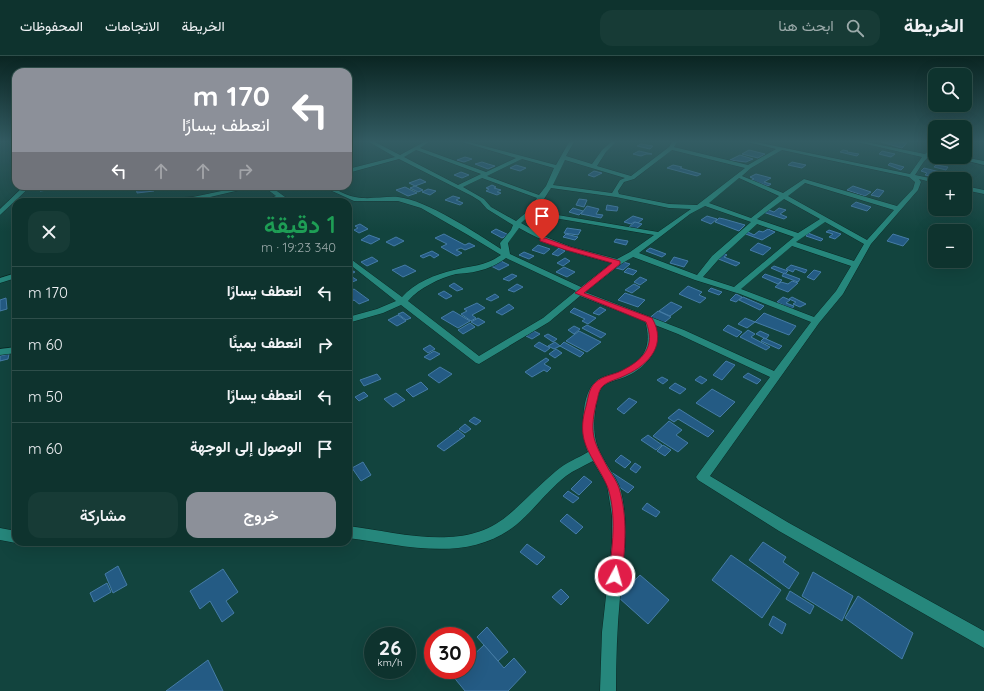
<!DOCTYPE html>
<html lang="ar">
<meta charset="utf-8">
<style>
:root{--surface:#0e332e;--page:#173b36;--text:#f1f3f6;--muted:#9baaaa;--line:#2e4e4a;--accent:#8c9099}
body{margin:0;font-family:Quicksand,Vazirmatn,sans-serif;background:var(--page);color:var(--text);direction:rtl;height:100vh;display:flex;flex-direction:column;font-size:15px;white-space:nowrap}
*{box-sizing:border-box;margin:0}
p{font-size:13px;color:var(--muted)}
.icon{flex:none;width:22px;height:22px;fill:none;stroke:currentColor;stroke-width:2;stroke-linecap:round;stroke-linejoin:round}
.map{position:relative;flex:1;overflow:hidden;direction:ltr}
.panel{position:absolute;left:12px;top:142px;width:340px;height:348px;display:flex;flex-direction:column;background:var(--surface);border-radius:12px;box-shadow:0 4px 16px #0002,0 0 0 1px var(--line);direction:rtl}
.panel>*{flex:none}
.guide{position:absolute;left:12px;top:12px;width:340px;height:122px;border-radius:12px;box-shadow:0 4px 16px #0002,0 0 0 1px var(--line);direction:rtl;background:#8c9099;color:#fff;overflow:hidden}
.fabs{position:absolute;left:928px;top:12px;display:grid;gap:8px}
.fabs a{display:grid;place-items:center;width:44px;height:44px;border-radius:8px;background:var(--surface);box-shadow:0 4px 16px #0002,0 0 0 1px var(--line);font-size:20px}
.speed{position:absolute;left:364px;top:571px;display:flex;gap:8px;font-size:20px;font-weight:700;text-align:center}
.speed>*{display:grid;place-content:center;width:52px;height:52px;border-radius:50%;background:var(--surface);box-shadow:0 4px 16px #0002,0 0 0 1px var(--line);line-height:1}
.speed small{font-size:10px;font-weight:400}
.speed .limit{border:6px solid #d22;background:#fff;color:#111}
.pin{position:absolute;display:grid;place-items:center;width:34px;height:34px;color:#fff;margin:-41px -17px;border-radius:50% 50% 50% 0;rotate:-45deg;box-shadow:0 0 4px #0007}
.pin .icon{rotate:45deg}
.me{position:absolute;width:44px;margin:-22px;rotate:6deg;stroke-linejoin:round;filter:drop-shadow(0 0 3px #0008)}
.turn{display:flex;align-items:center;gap:14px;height:84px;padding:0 16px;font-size:18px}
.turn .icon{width:52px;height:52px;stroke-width:2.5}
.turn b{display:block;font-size:28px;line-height:34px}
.lanes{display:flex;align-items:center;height:38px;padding:0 16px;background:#0003;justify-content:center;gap:20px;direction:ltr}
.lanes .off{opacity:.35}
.round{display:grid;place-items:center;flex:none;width:42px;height:42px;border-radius:12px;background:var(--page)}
.overview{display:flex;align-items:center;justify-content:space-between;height:68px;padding:0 16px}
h1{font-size:24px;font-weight:600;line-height:30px;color:#1e9e55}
.action{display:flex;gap:8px;margin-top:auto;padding:8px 16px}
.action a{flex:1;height:46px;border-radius:12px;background:var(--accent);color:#fff;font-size:16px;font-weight:600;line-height:46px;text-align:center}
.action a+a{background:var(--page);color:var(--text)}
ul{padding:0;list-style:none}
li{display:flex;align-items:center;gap:12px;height:52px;padding:0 16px;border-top:1px solid var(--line)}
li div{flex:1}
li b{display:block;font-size:15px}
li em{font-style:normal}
header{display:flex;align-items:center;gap:24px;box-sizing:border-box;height:56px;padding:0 20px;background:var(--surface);border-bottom:1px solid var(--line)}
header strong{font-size:19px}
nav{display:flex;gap:22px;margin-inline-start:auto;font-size:14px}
.search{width:280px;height:36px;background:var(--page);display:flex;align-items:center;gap:10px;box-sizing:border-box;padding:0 14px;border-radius:12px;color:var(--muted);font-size:15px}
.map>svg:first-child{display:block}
</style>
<header>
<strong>الخريطة</strong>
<div class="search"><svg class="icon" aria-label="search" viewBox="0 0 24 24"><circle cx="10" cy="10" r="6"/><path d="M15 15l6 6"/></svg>ابحث هنا</div>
<nav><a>الخريطة</a><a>الاتجاهات</a><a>المحفوظات</a></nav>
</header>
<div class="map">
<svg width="984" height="635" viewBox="0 0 984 635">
<rect width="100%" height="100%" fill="#12443e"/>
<g fill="#245b84" stroke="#457ca7">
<path d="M881 86H900L907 87 902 92Z"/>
<path d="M641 88 653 90 650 93 637 90Z"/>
<path d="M749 94 765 98 758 102 742 98Z"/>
<path d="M843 94 848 95 847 96 859 98 857 100 840 96Z"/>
<path d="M639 95 652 98H646L641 100 633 98Z"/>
<path d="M882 95 895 98 891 101 879 98Z"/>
<path d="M740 99 753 103 746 106 730 104Z"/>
<path d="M465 101 472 103 464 106 457 104Z"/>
<path d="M482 106 488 108 495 110 488 113 475 108Z"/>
<path d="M792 106 806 109 802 112 788 109Z"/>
<path d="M890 107 904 111 901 114 888 109Z"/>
<path d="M516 109 526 112 520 115 510 112Z"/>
<path d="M673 109 682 111 680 112 701 118 697 120 667 112Z"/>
<path d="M936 109 948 111 946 114 934 111Z"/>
<path d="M924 112 944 117 939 122 925 119 927 117 921 115Z"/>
<path d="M594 115 602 117 594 121 588 119Z"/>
<path d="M461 116 469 119 462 122 454 119Z"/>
<path d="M756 118 771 122 764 126 771 128 768 130 751 124 754 123 750 121Z"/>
<path d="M420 123 426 126 415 130 423 134 418 136 410 132 415 130 409 127Z"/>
<path d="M492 129 496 131 494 132 501 134 497 136 501 137 497 139 486 135 489 133 486 132Z"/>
<path d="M64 130 63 132 40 135 42 132Z"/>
<path d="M136 130H152L154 135 137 137Z"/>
<path d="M853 130 871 136 865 140 847 134Z"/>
<path d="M405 131 417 137 408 140 396 134Z"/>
<path d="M428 133 436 135 430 139 422 136Z"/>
<path d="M877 133 884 135 879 141 871 139Z"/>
<path d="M453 140 460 142 456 144 463 147 460 149 445 144Z"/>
<path d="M579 143 587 144 584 151 576 149Z"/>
<path d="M856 146 871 151 867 155 851 150Z"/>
<path d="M607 149 618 151 617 155 606 154Z"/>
<path d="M587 150 599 153 596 158 603 159 601 162 581 158Z"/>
<path d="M573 152 583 155 579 159 569 156Z"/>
<path d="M779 152 786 154 780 158 787 161 784 163 763 156 766 153 774 156Z"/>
<path d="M633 160 643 163 638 167 634 166 631 168 624 166Z"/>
<path d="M707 160 717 163 711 168 701 164Z"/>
<path d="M719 162 724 163 745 169 739 175 715 166Z"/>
<path d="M540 166 552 169 546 174 534 170Z"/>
<path d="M635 166 642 168 636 173 629 171Z"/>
<path d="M360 168 368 173 359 177 354 174 358 172 355 170Z"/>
<path d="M567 172 581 174 578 179 564 177Z"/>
<path d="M496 173 509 179 502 182 491 176Z"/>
<path d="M768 173 775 176 762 184 743 177 746 175 754 179 759 175 763 176Z"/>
<path d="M829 174 841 178 835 183 829 181 833 178 826 176Z"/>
<path d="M808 177 823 183 821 185 806 180Z"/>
<path d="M444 178 465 189 469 187 475 190 465 194 461 192 456 194 462 197 457 200 441 191 447 188 435 182Z"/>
<path d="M566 178 578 181 575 184 563 181Z"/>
<path d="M893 178 909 183 903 190 887 185Z"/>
<path d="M369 179 380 183 371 188 361 184Z"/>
<path d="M396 181 404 185 394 190 386 186Z"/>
<path d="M616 183 628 185 626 189 614 186Z"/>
<path d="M758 187 771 192 763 199 750 194Z"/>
<path d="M538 189 550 193 544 198 532 194Z"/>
<path d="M559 192 565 195 558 200 552 198Z"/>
<path d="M650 192 666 198 662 201 646 195Z"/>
<path d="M432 195 439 199 434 202 430 199 423 202 420 200Z"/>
<path d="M524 196 534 200 529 203 519 199Z"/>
<path d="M723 197 727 199 724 201 740 207 736 210 716 202Z"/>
<path d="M372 201 378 205 367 210 361 206Z"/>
<path d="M674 201 688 205 684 211 670 207Z"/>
<path d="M565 202 570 205 563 210 557 207Z"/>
<path d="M499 204 509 209 499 214 489 209Z"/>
<path d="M620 205 630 208 623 214 613 211Z"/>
<path d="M405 209 416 215 403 221 392 214Z"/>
<path d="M791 209 807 214 805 217 795 213 793 216 786 213Z"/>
<path d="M774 210 788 215 785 218 771 212Z"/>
<path d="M564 211 575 216 567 221 556 216Z"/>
<path d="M628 212 637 215 633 219 624 216Z"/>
<path d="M351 214 355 216 349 219 357 224 348 228V216Z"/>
<path d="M814 214 821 216 814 224 807 221Z"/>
<path d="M784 217 800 223 798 226 782 220Z"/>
<path d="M512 218 517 220 509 225 503 223Z"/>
<path d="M765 218 782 224 778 228 762 221Z"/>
<path d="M640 221 647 224 640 229 634 226Z"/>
<path d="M792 225 798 227 788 236 775 231 781 226 788 228Z"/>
<path d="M454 227 463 233 457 235 449 230Z"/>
<path d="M517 228 523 231 514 236 508 234Z"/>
<path d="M634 228 640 231 632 237 625 234Z"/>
<path d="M688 230 702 236 699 239 706 242 700 247 679 238Z"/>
<path d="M711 232 722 236 719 239 708 235Z"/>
<path d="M354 233 369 244 359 248 354 244 348 247V236Z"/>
<path d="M444 235 452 240 446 243 438 238Z"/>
<path d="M625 237 645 244 638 251 618 244Z"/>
<path d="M495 238 499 241 491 245 486 243Z"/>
<path d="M736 238 742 241 736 246 730 244Z"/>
<path d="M743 241 764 250 760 254 739 244Z"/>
<path d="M783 241 790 244 786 247 794 250 792 253 777 246Z"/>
<path d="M792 241 806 248 800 251 793 248 796 246 789 243Z"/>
<path d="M6 242 7 253 0 255V244Z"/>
<path d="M671 246 682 251 670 260 659 255Z"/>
<path d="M477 247 485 252 472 259 476 262 471 265 461 258 467 255 464 253Z"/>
<path d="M509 248 514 252 502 259 496 256Z"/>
<path d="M600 251 606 254 599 259 593 257Z"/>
<path d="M574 252 596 262 588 268 582 265 585 263 570 256Z"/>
<path d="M453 255 470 265 458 272 441 262Z"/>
<path d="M658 255 671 261 660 270 647 264Z"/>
<path d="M403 256 411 262 406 264 398 258Z"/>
<path d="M764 257 796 270 789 279 755 266Z"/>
<path d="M398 259 406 265 397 270 388 264Z"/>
<path d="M478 262 485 266 478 270 471 266Z"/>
<path d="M745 262 755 266 747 272 738 268Z"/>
<path d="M470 267 475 271 463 278 458 274Z"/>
<path d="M587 269 606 278 601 282 582 272Z"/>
<path d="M728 269 742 276 737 281 723 274Z"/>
<path d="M574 270 580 273 574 278 568 274Z"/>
<path d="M748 274 755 278 751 281 770 291 766 294 740 281Z"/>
<path d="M534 275 540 278 532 283 526 280Z"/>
<path d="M579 275 601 286 587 296 566 285Z"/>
<path d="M760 275 769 279 766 283 756 278Z"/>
<path d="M548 278 557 283 553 286 544 280Z"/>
<path d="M764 282 782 290 779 293 761 285Z"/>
<path d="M539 286 550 292 545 296 534 290Z"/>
<path d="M555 286 560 290 554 293 548 290Z"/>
<path d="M564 286 584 297 580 301 560 290Z"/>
<path d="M430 289 435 293 428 297 423 293Z"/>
<path d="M556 293 562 297 555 302 549 298Z"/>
<path d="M434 295 440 298 430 304 424 301Z"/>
<path d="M9 298 8 303 0 305V300Z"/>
<path d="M546 302 549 304 544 308 551 312 547 316 544 314 532 321 525 316Z"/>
<path d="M726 305 735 309 722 324 713 319Z"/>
<path d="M440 311 452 318 439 327 428 319Z"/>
<path d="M748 317 761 324 757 328 743 321Z"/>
<path d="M377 318 381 323 364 330 360 324Z"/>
<path d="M700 320 707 324 702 328 695 324Z"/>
<path d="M662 321 668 324 663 328 657 324Z"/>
<path d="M421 326 428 333 413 341 406 334Z"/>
<path d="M675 327 686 333 680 338 669 332Z"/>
<path d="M712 333 735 346 720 361 696 347Z"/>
<path d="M364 336 368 340 359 345 355 341Z"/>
<path d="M396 337 405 344 393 351 384 343Z"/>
<path d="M629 342 637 346 624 358 617 353Z"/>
<path d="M679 353 714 375 708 381 678 363 674 366 668 362Z"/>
<path d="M474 361 481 365 476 369 469 365Z"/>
<path d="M669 365 682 374 676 379 688 387 678 396 653 380Z"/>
<path d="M465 368 471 373 465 377 459 373Z"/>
<path d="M458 374 465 380 444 395 437 390Z"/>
<path d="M648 379 662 389 656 394 641 384Z"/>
<path d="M663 389 671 394 665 400 657 395Z"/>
<path d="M621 399 631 406 625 412 615 405Z"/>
<path d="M363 406 371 419 361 425 352 412Z"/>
<path d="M635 407 641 411 636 417 630 413Z"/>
<path d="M608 414 634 431 628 437 603 420Z"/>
<path d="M584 420 592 426 579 439 571 433Z"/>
<path d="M568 435 579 442 573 447 563 440Z"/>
<path d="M647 447 660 456 656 461 642 453Z"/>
<path d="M16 455V481L12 483V456Z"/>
<path d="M567 458 583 471 576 478 560 465Z"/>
<path d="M763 486 786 501 783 506 799 517 789 533 749 504Z"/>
<path d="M527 488 545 501 537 509 520 496Z"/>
<path d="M731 499 781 534 762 562 712 524Z"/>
<path d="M118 510 127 529 113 537 105 518Z"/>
<path d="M223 513 238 536 226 545 234 557 222 566 210 545 200 553 190 535Z"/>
<path d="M813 516 853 540 842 565 802 540Z"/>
<path d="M640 519 669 544 648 568 618 541Z"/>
<path d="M107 527 111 536 94 546 90 537Z"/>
<path d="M561 533 569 541 561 549 552 541Z"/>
<path d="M790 535 814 550 810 558 786 543Z"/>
<path d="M858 540 913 577 902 603 845 562Z"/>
<path d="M773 560 786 568 782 578 769 569Z"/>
<path d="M487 571 508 596 498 605 477 581Z"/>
<path d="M484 589 504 612 514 602 526 616 508 635H465L452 619 457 614H467V605Z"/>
<path d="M208 604 223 635H166Z"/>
</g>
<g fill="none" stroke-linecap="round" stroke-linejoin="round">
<defs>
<g id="minor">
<path d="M369 86H375L400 99 424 86H429L420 92 486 116 516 102 462 86H469L556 109 569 86H574L566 100 592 108 602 94 611 86H616L606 96 597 110 631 120 669 91 672 86H677L674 91 748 109 776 93 747 86H756L910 118 922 101 857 86H866L925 98 927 96 935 94V98C926 99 920 112 915 119L935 123V127L919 123 921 126 918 134 871 188 843 238 819 267 710 420 789 467 984 575V592L779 475 698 424 696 421 698 418 770 321 678 278 655 269C663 293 646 312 625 321 618 324 609 325 603 330 598 335 597 344 596 350 593 367 593 385 602 400 608 412 617 422 621 435 629 470 624 505 620 541 617 572 616 604 616 635H600L602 576 612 487V460L607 429 593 405C584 410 574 414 566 420 548 434 534 454 516 469 467 508 404 489 348 482V470C399 476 463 497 507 460 524 446 539 429 556 415 565 407 578 402 588 396 581 379 580 339 596 325 602 320 611 319 619 316 643 306 653 291 645 265L580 240 549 266 479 308 476 307 401 249 383 257 348 267V261L377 253 396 245 348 207V201L402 241C414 227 436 218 454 214 473 209 483 211 501 199L468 179 421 152 398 145H354L321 130C334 130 343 139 355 141 369 144 384 140 398 141 427 144 476 177 501 193L500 187 511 174 513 169 487 153 480 145 472 140 399 103 348 117V113L395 101ZM416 94 481 118 458 129 404 101ZM672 94 745 112 697 149 669 148 619 138 618 135 624 126 634 123ZM782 94 909 121 915 126 913 133 897 150 804 123 783 137 742 120 751 112ZM522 103 554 112 546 130 539 139 487 120ZM565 104 625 122 620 124 612 137 553 129ZM482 122 537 142 528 155 516 165 491 151 484 143 463 131ZM739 122 779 140 751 162 709 147ZM805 127 894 154 867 184 788 140ZM551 132 616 141 669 152 691 153 658 176 534 155 542 144 544 143ZM784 143 820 163 798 177 757 163ZM705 150 751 166 712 200 697 219 639 197 690 158ZM531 158 654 179 630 196 617 203 571 191 546 181 521 167ZM825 166 864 188 854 205 796 186ZM757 168 794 181 734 231 703 221 718 204ZM519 172C551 190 577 198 612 207L581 231 510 198 508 187ZM792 190 851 210 836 235 814 261 741 233ZM633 201 695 224 740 238 811 266 774 315 684 274 585 236 621 208ZM506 202 576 235 543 262 479 300 408 245C419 232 440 222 456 218 463 217 471 217 478 215 488 213 498 208 506 202Z"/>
<path d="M967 86H973L965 93V88Z"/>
<path d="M952 101H963L984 105V109Z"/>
<path d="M24 130H31L0 159V153Z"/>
<path d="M245 130H257L193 145 141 146 144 144 193 141Z"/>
<path d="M263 130H270L292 146H285L280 143 270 146H261L276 140Z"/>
<path d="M965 130 984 134V138L965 134Z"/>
<path d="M16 217V222L0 227V222Z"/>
<path d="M16 291V297L0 299V293Z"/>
<path d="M0 472 16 475V486H19L16 487 0 484Z"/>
</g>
</defs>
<use href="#minor" stroke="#0a2824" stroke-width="1"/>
<use href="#minor" fill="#26877c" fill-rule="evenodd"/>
</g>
<linearGradient id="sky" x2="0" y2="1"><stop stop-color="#0a2522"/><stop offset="0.49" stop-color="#335c63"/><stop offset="1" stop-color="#335c63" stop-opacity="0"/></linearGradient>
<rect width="984" height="175" fill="url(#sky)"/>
<path fill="#e11d48" stroke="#92132f" d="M540 182H545L570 191 620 205V208L584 237 652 262C667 288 650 308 626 319 619 323 607 325 602 331 598 335 598 343 596 348 589 380 594 386 609 414 613 420 617 426 619 432 628 462 625 490 622 520L620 524 615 526 611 524 609 520C612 491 617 461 608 432 606 427 603 421 600 416 587 393 578 382 585 354 588 345 588 332 596 326 602 320 613 319 621 315 643 304 656 291 646 266L575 237 612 207 566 194 540 185Z"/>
</svg>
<div class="fabs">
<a><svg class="icon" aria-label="search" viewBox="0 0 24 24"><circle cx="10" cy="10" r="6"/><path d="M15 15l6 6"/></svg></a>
<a><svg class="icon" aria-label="layers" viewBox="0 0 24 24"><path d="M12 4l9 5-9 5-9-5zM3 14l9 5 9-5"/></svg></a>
<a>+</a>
<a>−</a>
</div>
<div class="speed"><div>26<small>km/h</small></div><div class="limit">30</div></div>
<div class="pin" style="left:542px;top:184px;background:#d93025"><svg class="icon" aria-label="arrive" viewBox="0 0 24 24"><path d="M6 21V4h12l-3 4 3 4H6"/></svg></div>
<svg class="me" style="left:615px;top:520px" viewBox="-20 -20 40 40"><circle r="17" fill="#e11d48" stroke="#fff" stroke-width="3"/><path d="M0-11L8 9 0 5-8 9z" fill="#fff"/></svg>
<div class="guide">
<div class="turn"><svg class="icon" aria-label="left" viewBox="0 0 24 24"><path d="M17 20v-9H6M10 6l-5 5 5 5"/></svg><div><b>170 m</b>انعطف يسارًا</div></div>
<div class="lanes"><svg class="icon" aria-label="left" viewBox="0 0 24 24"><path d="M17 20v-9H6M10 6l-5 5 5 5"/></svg><svg class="icon off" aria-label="ahead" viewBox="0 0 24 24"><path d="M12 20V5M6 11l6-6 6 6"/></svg><svg class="icon off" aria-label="ahead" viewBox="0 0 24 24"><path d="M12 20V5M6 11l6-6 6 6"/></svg><svg class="icon off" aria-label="right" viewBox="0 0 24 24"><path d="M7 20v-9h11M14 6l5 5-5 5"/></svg></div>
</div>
<section class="panel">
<div class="overview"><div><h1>1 دقيقة</h1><p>340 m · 19:23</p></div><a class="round"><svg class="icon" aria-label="close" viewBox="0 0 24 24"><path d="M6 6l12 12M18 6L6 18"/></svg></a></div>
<ul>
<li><svg class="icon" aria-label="left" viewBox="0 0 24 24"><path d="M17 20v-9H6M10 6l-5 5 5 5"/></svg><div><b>انعطف يسارًا</b></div><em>170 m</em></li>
<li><svg class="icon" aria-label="right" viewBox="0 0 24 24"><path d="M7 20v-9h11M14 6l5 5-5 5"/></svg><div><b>انعطف يمينًا</b></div><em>60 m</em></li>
<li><svg class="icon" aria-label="left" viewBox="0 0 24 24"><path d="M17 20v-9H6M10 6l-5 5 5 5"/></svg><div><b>انعطف يسارًا</b></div><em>50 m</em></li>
<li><svg class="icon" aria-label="arrive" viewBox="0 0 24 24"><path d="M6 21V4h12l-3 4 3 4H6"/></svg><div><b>الوصول إلى الوجهة</b></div><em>60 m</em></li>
</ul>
<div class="action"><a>خروج</a><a>مشاركة</a></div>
</section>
</div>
